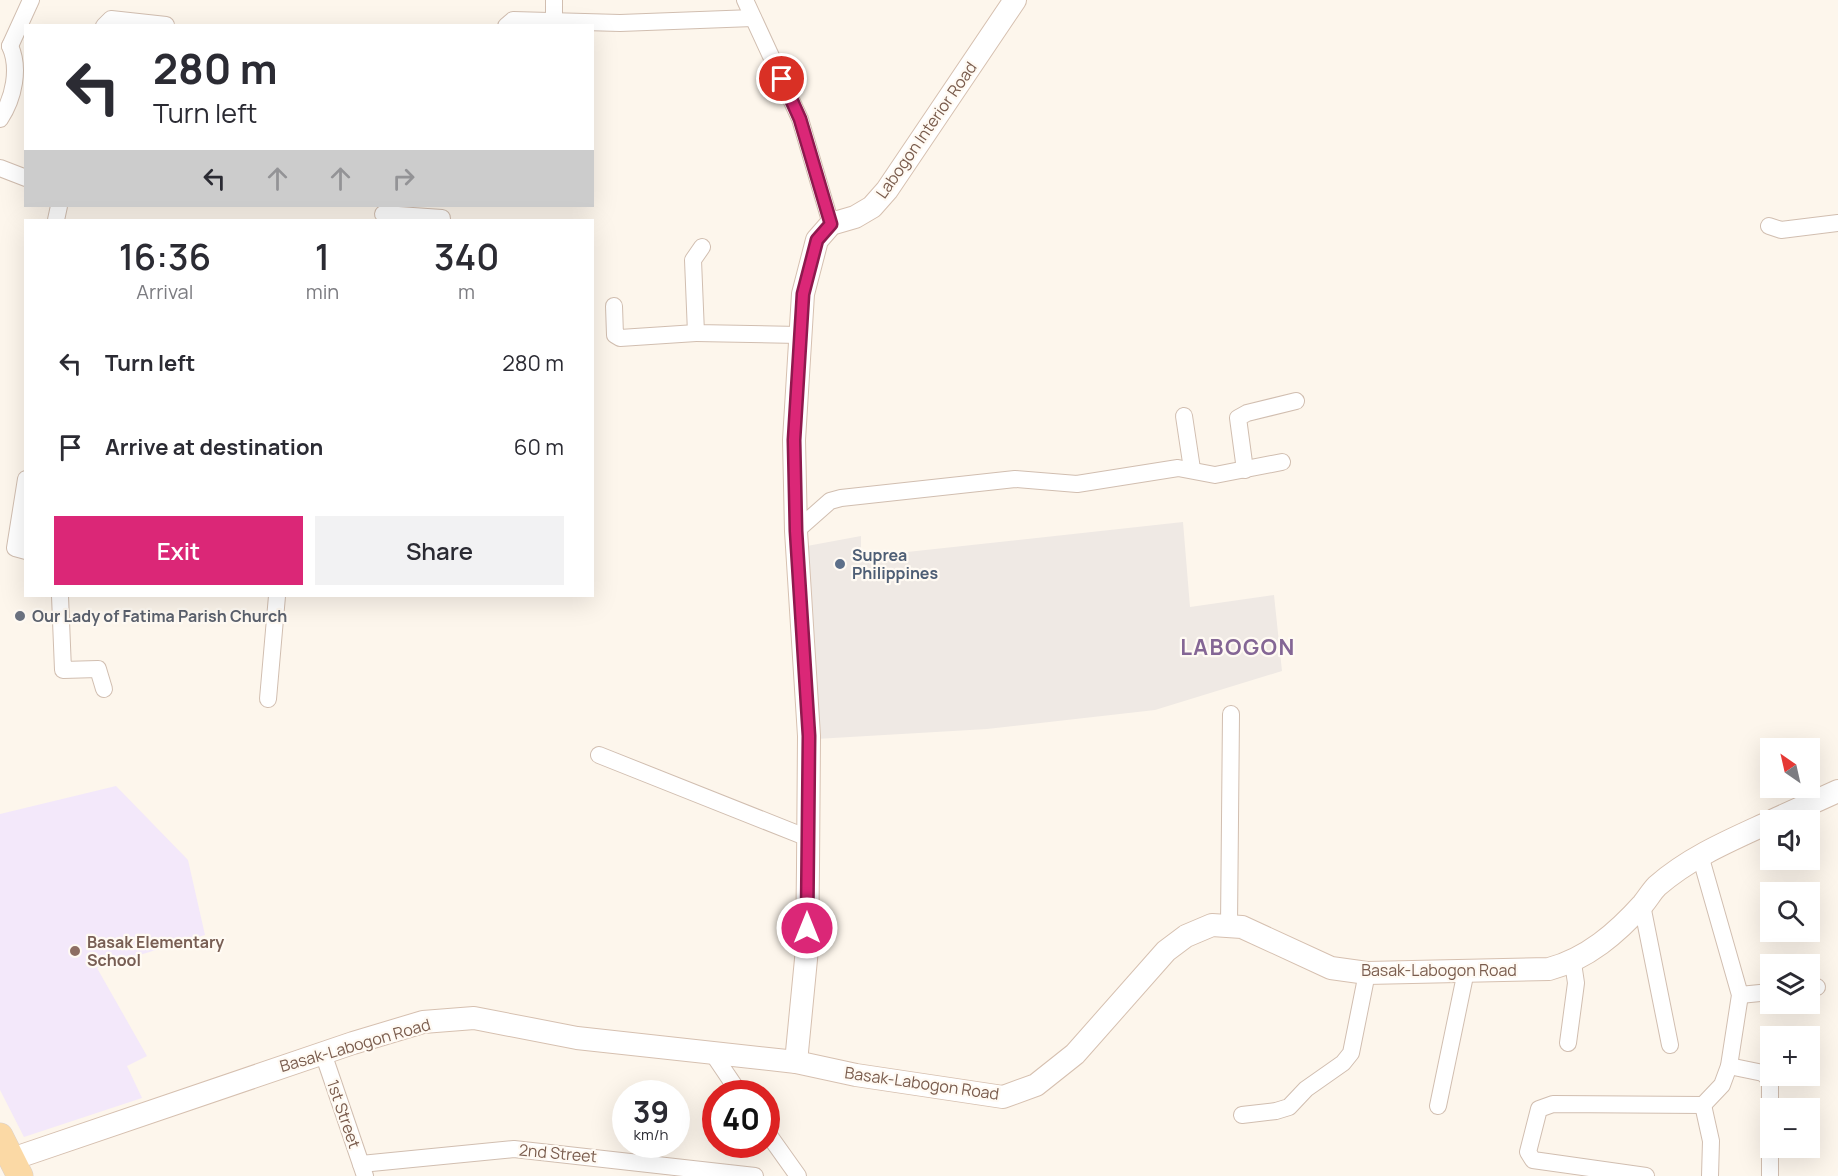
<!DOCTYPE html>
<meta charset="utf-8">
<style>
:root{--surface:#fff;--page:#f2f2f3;--text:#2b2b33;--muted:#7c7c81;--accent:#db2777}
body{margin:0;font-family:Manrope,sans-serif;background:var(--page);color:var(--text);height:100vh;display:flex;flex-direction:column;font-size:22px;white-space:nowrap}
*{box-sizing:border-box;margin:0}
p{font-size:20px;color:var(--muted)}
.icon{flex:none;width:33px;height:33px;fill:none;stroke:currentColor;stroke-width:2;stroke-linecap:round;stroke-linejoin:round}
.map{position:relative;flex:1;overflow:hidden}
.side{position:absolute;left:24px;top:219px;width:570px;height:378px;display:flex;flex-direction:column;background:var(--surface);border-radius:0px;box-shadow:0 6px 24px #0002}
.side>*{flex:none}
.top-card{position:absolute;left:24px;top:24px;width:570px;height:183px;border-radius:0px;box-shadow:0 6px 24px #0002;background:#fff;color:var(--text);overflow:hidden}
.needle{width:39px;rotate:326deg}
.tools{position:absolute;left:1760px;top:738px;display:grid;gap:12px}
.tools a{display:grid;place-items:center;width:60px;height:60px;border-radius:0px;background:var(--surface);box-shadow:0 6px 24px #0002;font-size:30px}
.speed{position:absolute;left:612px;top:1080px;display:flex;gap:12px;font-size:30px;font-weight:700;text-align:center}
.speed>*{display:grid;place-content:center;width:78px;height:78px;border-radius:50%;background:var(--surface);box-shadow:0 6px 24px #0002;line-height:1}
.speed small{font-size:15px;font-weight:400}
.speed .limit{border:9px solid #d22;background:#fff;color:#111}
.pin{position:absolute;display:grid;place-items:center;width:51px;height:51px;color:#fff;margin:-26px;border:3px solid #fff;border-radius:50%;box-shadow:0 2px 6px #0007}
.me{position:absolute;width:66px;margin:-33px;rotate:0deg;stroke-linejoin:round;filter:drop-shadow(0 0 4px #0008)}
.turn{display:flex;align-items:center;gap:21px;height:126px;padding:0 30px;font-size:27px}
.turn .icon{width:78px;height:78px;stroke-width:2.5}
.turn b{display:block;font-size:42px;line-height:51px}
.lanes{display:flex;align-items:center;height:57px;padding:0 30px;background:#0003;justify-content:center;gap:30px;direction:ltr}
.lanes .off{opacity:.35}
.eta{display:flex;justify-content:space-evenly;align-items:center;height:102px;text-align:center}
.eta b{font-size:36px;font-weight:600;line-height:42px}
.primary-button{display:flex;gap:12px;margin-top:auto;padding:12px 30px}
.primary-button a{flex:1;height:69px;border-radius:0px;background:var(--accent);color:#fff;font-size:24px;font-weight:600;line-height:69px;text-align:center}
.primary-button a+a{background:var(--page);color:var(--text)}
ul{padding:0;list-style:none}
li{display:flex;align-items:center;gap:18px;height:84px;padding:0 30px}
li div{flex:1}
li b{display:block;font-size:22px}
li em{font-style:normal}
.map>svg:first-child{display:block}
</style>
<div class="map">
<svg width="1838" height="1176" viewBox="0 0 1838 1176">
<rect width="100%" height="100%" fill="#fdf6ec"/>
<path fill="#efe9e4" d="M1183 522 1190 607 1274 595 1282 671 1155 710 987 729 816 739 807 546 861 536V557Z"/>
<path fill="#f3e8fa" d="M116 786 188 860 205 935 97 968 147 1056 127 1066 142 1098 24 1137 0 1090V814Z"/>
<g fill="none" stroke-linecap="round" stroke-linejoin="round">
<defs>
<g id="street">
<path d="M554 0V20"/>
<path d="M745 0 800 119 831 224"/>
<path d="M104 26 111 19 166 25"/>
<path d="M506 26 513 20 620 23 753 18"/>
<path d="M10 46 31 0"/>
<path d="M0 119C14 98 20 68 10 46"/>
<path d="M0 168 26 178"/>
<path d="M383 214 442 218"/>
<path d="M56 220 59 206"/>
<path d="M1769 226 1781 230 1838 223"/>
<path d="M702 247 693 260 696 333 799 335"/>
<path d="M614 306 615 335 620 338 696 333"/>
<path d="M1184 416 1192 469"/>
<path d="M1245 470 1238 418 1247 413 1296 401"/>
<path d="M26 479 15 548 26 551"/>
<path d="M796 531 830 501 841 498 1015 479 1077 484 1178 468 1215 475 1282 462"/>
<path d="M60 596 63 670 98 669 104 689"/>
<path d="M268 699 277 596"/>
<path d="M599 755 808 838"/>
<path d="M1642 905 1670 1045"/>
<path d="M1229 926 1231 714"/>
<path d="M1809 988 1817 987"/>
<path d="M1740 995 1770 992"/>
<path d="M1568 1043 1576 983 1573 963"/>
<path d="M711 1051 740 1094"/>
<path d="M323 1053 365 1176"/>
<path d="M1729 1066 1763 1073 1770 1080V1176"/>
<path d="M1703 1105 1711 1141 1710 1176"/>
<path d="M1438 1106 1466 971"/>
<path d="M1242 1115 1276 1111 1289 1107 1306 1089 1343 1063 1351 1053 1367 973"/>
<path d="M766 1131 798 1176"/>
<path d="M361 1164 514 1149 755 1176"/>
<path d="M1646 1176 1533 1160 1528 1152 1539 1109 1553 1104 1703 1105 1722 1085 1729 1066 1740 995 1700 855"/>
</g>
<g id="secondary">
<path d="M1774 820 1838 791"/>
<path d="M796 1062 807 949 808 867 809 736 796 531 794 440 803 294 817 240 831 224 855 217 872 207 887 190 1015 0"/>
<path d="M12 1159 353 1043 423 1022 474 1018 577 1038 796 1062 856 1075 1003 1097 1036 1085 1075 1054 1166 951 1186 936 1212 925 1242 927 1331 968 1367 973 1549 969C1587 959 1617 933 1643 904 1648 898 1652 891 1657 886 1690 857 1731 840 1770 822"/>
</g>
<path id="primary" d="M0 1136 20 1176"/>
</defs>
<use href="#street" stroke="#d1beb0" stroke-width="18"/>
<use href="#secondary" stroke="#d6c0b0" stroke-width="24"/>
<use href="#primary" stroke="#dad1cd" stroke-width="27"/>
<use href="#street" stroke="#fff" stroke-width="16"/>
<use href="#secondary" stroke="#fff" stroke-width="22"/>
<use href="#primary" stroke="#fbd9a5" stroke-width="26"/>
</g>
<g fill="none" stroke-linecap="round" stroke-linejoin="round">
<defs>
<path id="route" d="M782 79 800 119 831 224 817 240 803 294 794 440 796 531 809 736 807 928"/>
</defs>
<use href="#route" stroke="#8e194d" stroke-width="15"/>
<use href="#route" stroke="#db2777" stroke-width="10"/>
</g>
<circle fill="#5c6f8a" stroke="#fffaf3" stroke-width="2" cx="840" cy="564" r="6"/>
<circle fill="#6b7280" stroke="#fffaf3" stroke-width="2" cx="20" cy="616" r="6"/>
<circle fill="#8d6e63" stroke="#fffaf3" stroke-width="2" cx="75" cy="951" r="6"/>
<g text-anchor="middle" dominant-baseline="central" stroke-width="4.5" stroke-linejoin="round" paint-order="stroke">
<g font-size="16" fill="#7a5c4d" stroke="#fffaf3">
<text transform="translate(926 130) rotate(-55)">Labogon Interior Road</text>
<text x="1439" y="970">Basak-Labogon Road</text>
<text transform="translate(355 1045) rotate(-16)">Basak-Labogon Road</text>
<text transform="translate(922 1083) rotate(8)">Basak-Labogon Road</text>
<text transform="translate(344 1114) rotate(71)">1st Street</text>
<text transform="translate(558 1153) rotate(5)">2nd Street</text>
</g>
<g font-size="16" font-weight="bold" fill="#4e5e75" stroke="#fffaf3" text-anchor="start">
<text x="852" y="555">Suprea<tspan x="852" dy="18">Philippines</tspan></text>
</g>
<g font-size="16" font-weight="bold" fill="#5b616d" stroke="#fffaf3" text-anchor="start">
<text x="32" y="616">Our Lady of Fatima Parish Church</text>
</g>
<g font-size="16" font-weight="bold" fill="#785e54" stroke="#fffaf3" text-anchor="start">
<text x="87" y="942">Basak Elementary<tspan x="87" dy="18">School</tspan></text>
</g>
<g font-size="22" font-weight="bold" letter-spacing="1.5" fill="#846695" stroke="#fffaf3">
<text x="1238" y="647">LABOGON</text>
</g>
</g>
</svg>
<div class="tools">
<a><svg class="needle" viewBox="-14 -14 28 28"><path d="M0-13l5 13h-10z" fill="#e53935"/><path d="M0 13l5-13h-10z" fill="#7c7c81"/></svg></a>
<a><svg class="icon" aria-label="sound" viewBox="0 0 24 24"><path d="M4 9h4l5-4v14l-5-4H4zM17 9q2 3 0 6"/></svg></a>
<a><svg class="icon" aria-label="search" viewBox="0 0 24 24"><circle cx="10" cy="10" r="6"/><path d="M15 15l6 6"/></svg></a>
<a><svg class="icon" aria-label="layers" viewBox="0 0 24 24"><path d="M12 4l9 5-9 5-9-5zM3 14l9 5 9-5"/></svg></a>
<a>+</a>
<a>−</a>
</div>
<div class="speed"><div>39<small>km/h</small></div><div class="limit">40</div></div>
<div class="pin" style="left:782px;top:79px;background:#d93025"><svg class="icon" aria-label="arrive" viewBox="0 0 24 24"><path d="M6 21V4h12l-3 4 3 4H6"/></svg></div>
<svg class="me" style="left:807px;top:928px" viewBox="-20 -20 40 40"><circle r="17" fill="#db2777" stroke="#fff" stroke-width="3"/><path d="M0-11L8 9 0 5-8 9z" fill="#fff"/></svg>
<div class="top-card">
<div class="turn"><svg class="icon" aria-label="left" viewBox="0 0 24 24"><path d="M17 20v-9H6M10 6l-5 5 5 5"/></svg><div><b>280 m</b>Turn left</div></div>
<div class="lanes"><svg class="icon" aria-label="left" viewBox="0 0 24 24"><path d="M17 20v-9H6M10 6l-5 5 5 5"/></svg><svg class="icon off" aria-label="ahead" viewBox="0 0 24 24"><path d="M12 20V5M6 11l6-6 6 6"/></svg><svg class="icon off" aria-label="ahead" viewBox="0 0 24 24"><path d="M12 20V5M6 11l6-6 6 6"/></svg><svg class="icon off" aria-label="right" viewBox="0 0 24 24"><path d="M7 20v-9h11M14 6l5 5-5 5"/></svg></div>
</div>
<section class="side">
<div class="eta">
<div><b>16:36</b><p>Arrival</p></div>
<div><b>1</b><p>min</p></div>
<div><b>340</b><p>m</p></div>
</div>
<ul>
<li><svg class="icon" aria-label="left" viewBox="0 0 24 24"><path d="M17 20v-9H6M10 6l-5 5 5 5"/></svg><div><b>Turn left</b></div><em>280 m</em></li>
<li><svg class="icon" aria-label="arrive" viewBox="0 0 24 24"><path d="M6 21V4h12l-3 4 3 4H6"/></svg><div><b>Arrive at destination</b></div><em>60 m</em></li>
</ul>
<div class="primary-button"><a>Exit</a><a>Share</a></div>
</section>
</div>
